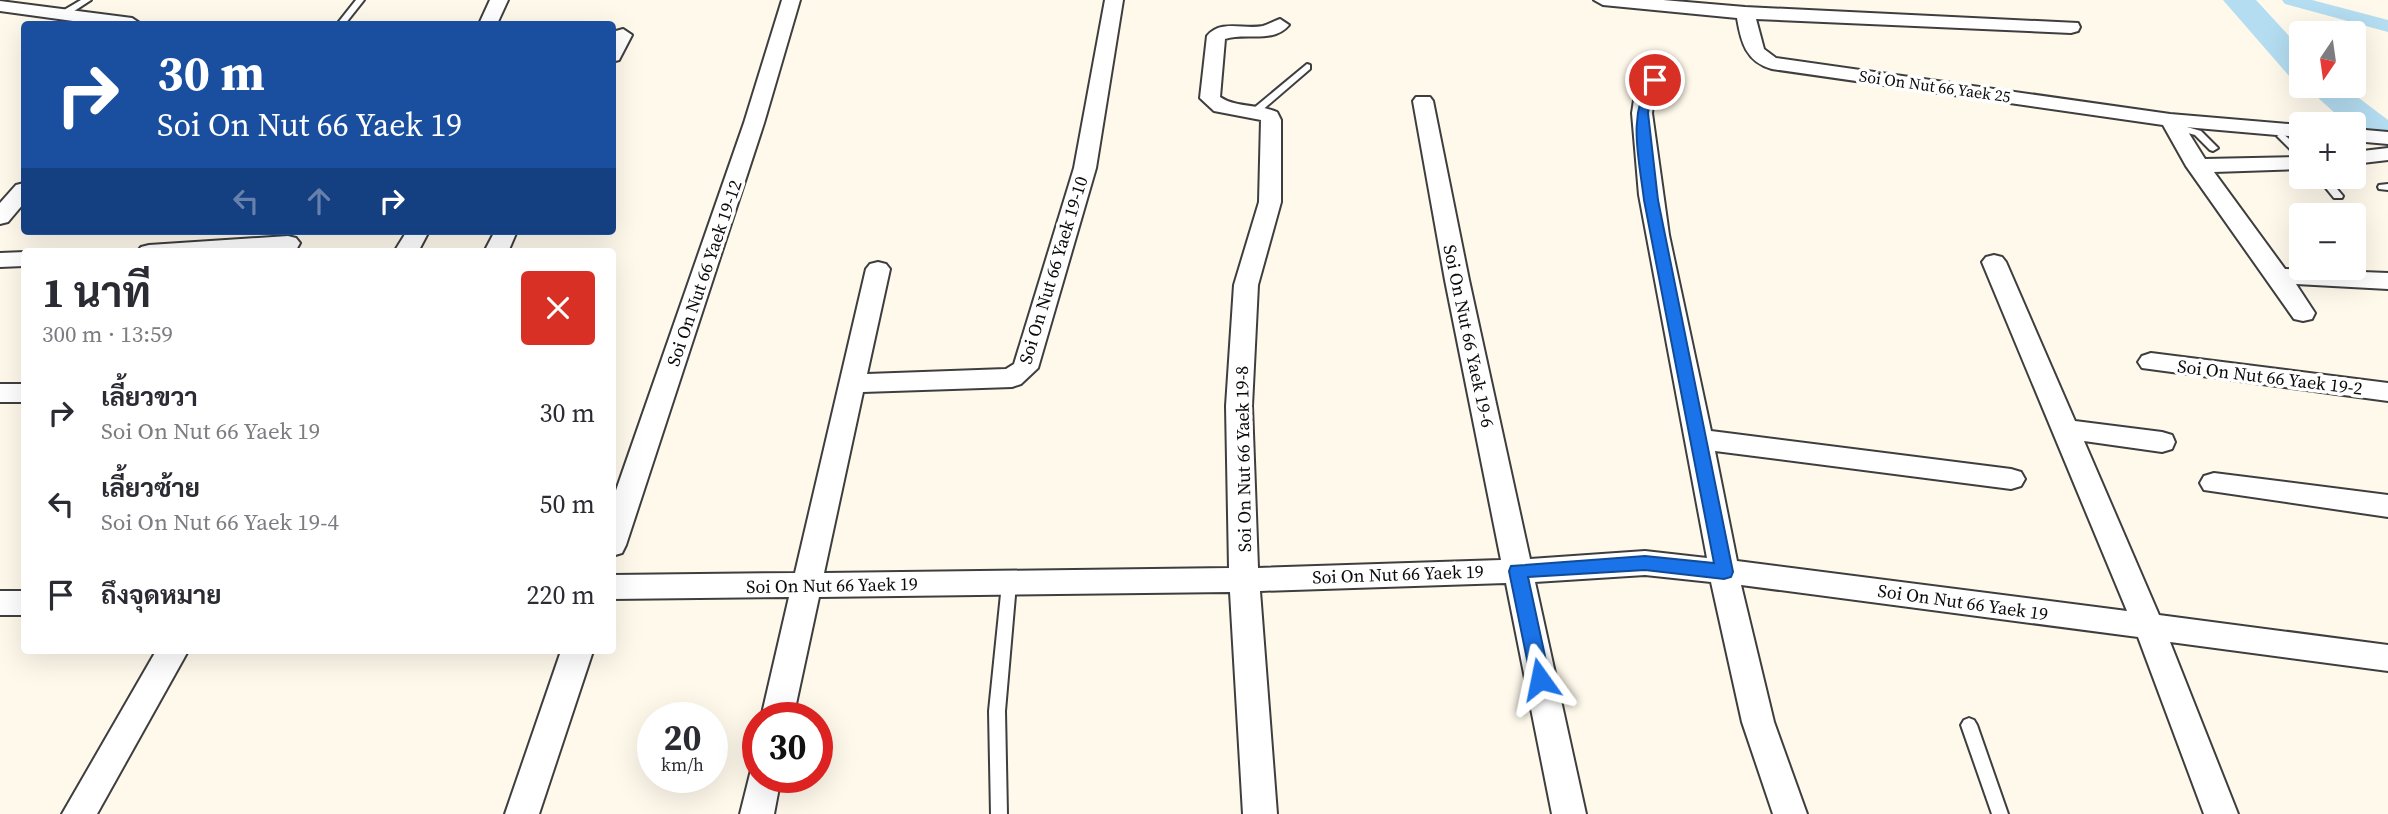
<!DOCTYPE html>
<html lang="th">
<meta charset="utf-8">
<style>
:root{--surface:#fff;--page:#f2f2f3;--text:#2b2b33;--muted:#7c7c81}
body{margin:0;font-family:"Source Serif 4",Sarabun,serif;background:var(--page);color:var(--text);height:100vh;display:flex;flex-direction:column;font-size:26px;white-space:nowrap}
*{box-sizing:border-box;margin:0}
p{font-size:23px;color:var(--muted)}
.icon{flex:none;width:38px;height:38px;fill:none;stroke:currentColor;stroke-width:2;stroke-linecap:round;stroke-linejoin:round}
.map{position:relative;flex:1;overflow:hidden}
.sheet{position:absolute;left:21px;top:248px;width:595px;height:406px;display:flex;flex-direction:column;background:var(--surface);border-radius:7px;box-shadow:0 7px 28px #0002}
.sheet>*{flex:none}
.hud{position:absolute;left:21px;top:21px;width:595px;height:214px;border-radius:7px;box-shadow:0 7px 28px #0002;background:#1a4fa0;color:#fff;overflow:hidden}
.needle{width:46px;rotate:193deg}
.buttons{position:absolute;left:2289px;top:21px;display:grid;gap:14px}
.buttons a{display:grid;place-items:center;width:77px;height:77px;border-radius:7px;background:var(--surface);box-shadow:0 7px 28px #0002;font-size:35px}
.speed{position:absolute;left:637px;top:702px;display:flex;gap:14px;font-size:35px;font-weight:700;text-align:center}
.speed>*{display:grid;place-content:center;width:91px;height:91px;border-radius:50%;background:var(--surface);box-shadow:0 7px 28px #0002;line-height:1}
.speed small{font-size:18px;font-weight:400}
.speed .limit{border:10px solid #d22;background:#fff;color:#111}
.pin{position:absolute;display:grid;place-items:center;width:60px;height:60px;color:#fff;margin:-30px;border:4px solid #fff;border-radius:50%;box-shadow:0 2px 7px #0007}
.me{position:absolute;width:77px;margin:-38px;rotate:348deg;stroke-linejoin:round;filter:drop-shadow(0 0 5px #0008)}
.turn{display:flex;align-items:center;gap:24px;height:147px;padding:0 21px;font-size:32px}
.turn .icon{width:91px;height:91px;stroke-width:2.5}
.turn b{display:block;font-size:49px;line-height:60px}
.lanes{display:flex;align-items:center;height:66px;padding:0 21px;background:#0003;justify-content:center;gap:35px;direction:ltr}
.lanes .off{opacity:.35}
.round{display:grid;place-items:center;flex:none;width:74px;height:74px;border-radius:7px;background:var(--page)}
.overview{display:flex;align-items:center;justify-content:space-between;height:119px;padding:0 21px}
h1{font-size:42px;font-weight:700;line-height:52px}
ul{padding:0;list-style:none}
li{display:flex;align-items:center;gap:21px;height:91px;padding:0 21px}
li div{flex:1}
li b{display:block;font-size:26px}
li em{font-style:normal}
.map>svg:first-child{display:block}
</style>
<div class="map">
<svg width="2388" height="814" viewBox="0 0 2388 814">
<rect width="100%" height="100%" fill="#fef9eb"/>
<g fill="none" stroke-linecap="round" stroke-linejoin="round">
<path fill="#b4ddf1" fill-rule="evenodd" d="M2282 0H2312L2388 20V32L2285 4Z"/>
<g fill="#b4ddf1" fill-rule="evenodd">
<path d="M2223 0H2256L2301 49V79L2289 76Z"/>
<path d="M2305 86H2343L2388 120V146L2375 143 2354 130V124H2347Z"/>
</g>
<defs>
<g id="service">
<path d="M81 0H91L65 17H59V13Z"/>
<path d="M356 0H364L345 24H337Z"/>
<path d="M1307 64 1310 65V69L1260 112H1254V108Z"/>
<path d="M2173 123 2201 131 2218 148 2213 151 2210 150 2195 135 2170 128V124Z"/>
<path d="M2282 133 2301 149V157L2297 156 2277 136Z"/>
<path d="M2317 177H2327L2343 196 2342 198H2334Z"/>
<path d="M2388 184V190L2379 189 2378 187 2379 185Z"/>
<path d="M1009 578 1014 580 1016 584 1005 711 1007 814H991L989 711 1002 584 1004 580Z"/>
<path d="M1969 718 1974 720 1977 725 2008 814H1992L1961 725 1964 720Z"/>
</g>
<g id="minor">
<path d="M490 0H508L497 24H479Z"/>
<path d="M782 0H800L764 123 626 545 622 553 612 556V502L744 123Z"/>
<path d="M1105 0H1123L1096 168 1038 368 1021 384 1012 387 863 392 824 573 1229 568 1226 406 1234 285 1259 202 1261 120 1214 111 1200 98 1207 36C1221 19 1244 30 1263 26 1269 24 1274 21 1280 19L1289 25C1273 44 1246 32 1225 39L1220 97C1236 108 1259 104 1277 112L1281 120V202L1258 285 1252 406 1258 568 1501 560 1445 280 1413 101 1416 97H1430L1433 101 1469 280 1530 559 1645 551 1707 558 1639 195 1632 113 1634 100 1648 76H1662L1665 80 1654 100 1652 113 1669 235 1711 431 2011 469 2021 472 2025 479 2021 486 2011 489 1715 451 1737 561 2127 611 1982 262 1986 257 1994 255 2002 257 2006 262 2075 421 2162 432 2172 435 2175 442 2172 449 2162 452 2084 441 2159 615 2388 645V671L2170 642 2238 814H2204L2138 637 1741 585 1774 722 1807 814H1773L1742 722 1711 582 1645 575 1535 582 1586 814H1552L1506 583 1260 591 1277 814H1243L1230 592 819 597 793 718H761L789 597 612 599V575L795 573 866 269 870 264 878 262 886 264 890 269 867 374 1006 369 1014 364 1074 168Z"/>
<path d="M1594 0H1663L1745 7 2078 23 2080 27 2078 31 2071 33 1756 19 1764 49 1776 58 2170 114 2301 125V137L2185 127 2205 159 2301 157V169L2214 172 2285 269 2388 273V289L2296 284 2315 313 2312 319 2303 321 2294 319 2186 166 2163 125 1772 69C1746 62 1741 42 1737 18L1603 5Z"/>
<path d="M0 1 132 18 141 24H95L0 11Z"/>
<path d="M623 29 632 35 619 60 612 62V37L616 31Z"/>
<path d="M2354 129 2388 132V144L2354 141Z"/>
<path d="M2388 148V160L2354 164V152Z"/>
<path d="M24 183V203L8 222 0 224V203L16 185Z"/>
<path d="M407 231H429L418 252H394Z"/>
<path d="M495 231H517L508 252H484Z"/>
<path d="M288 236 296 238 300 243 295 252H137L141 247 149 245Z"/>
<path d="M25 252 24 266 0 267V253Z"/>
<path d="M2151 353 2388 383V401L2142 368 2138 362 2142 356Z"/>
<rect x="0" y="384" width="24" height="18"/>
<path d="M2214 473 2388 495V517L2204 490 2200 483 2204 476Z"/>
<rect x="0" y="591" width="24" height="24"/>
<path d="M156 651H188L97 814H62Z"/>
<path d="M561 651H593L539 814H505Z"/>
<path d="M758 764V777H781L774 814H740L752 766Z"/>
</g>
</defs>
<use href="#service" stroke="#3e3e3e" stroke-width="4"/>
<use href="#minor" stroke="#3e3e3e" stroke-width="4"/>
<use href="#service" fill="#fff" fill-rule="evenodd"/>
<use href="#minor" fill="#fff" fill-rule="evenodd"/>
</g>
<path fill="#1a73e8" stroke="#114b97" stroke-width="2" d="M1655 76 1661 80 1650 100 1648 113 1658 200 1733 572 1731 577 1724 579 1645 570 1528 577 1550 679 1547 685 1540 687 1534 685 1531 679 1509 571 1511 566 1645 556 1714 563 1644 200C1639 157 1627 116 1651 77Z"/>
<g text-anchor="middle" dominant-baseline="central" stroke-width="7" stroke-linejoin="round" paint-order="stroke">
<g font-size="16" fill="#0b0b0b" stroke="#fff">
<text transform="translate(1935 86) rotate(8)">Soi On Nut 66 Yaek 25</text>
</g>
<g font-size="18" fill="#0b0b0b" stroke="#fff">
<text transform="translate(1053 270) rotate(-73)">Soi On Nut 66 Yaek 19-10</text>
<text transform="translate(704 273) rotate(-71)">Soi On Nut 66 Yaek 19-12</text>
<text transform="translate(1469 336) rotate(78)">Soi On Nut 66 Yaek 19-6</text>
<text transform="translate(2270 377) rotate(7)">Soi On Nut 66 Yaek 19-2</text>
<text transform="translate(1243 459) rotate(-91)">Soi On Nut 66 Yaek 19-8</text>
<text transform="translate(1398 574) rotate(-2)">Soi On Nut 66 Yaek 19</text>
<text transform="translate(832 585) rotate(-1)">Soi On Nut 66 Yaek 19</text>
<text transform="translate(1963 602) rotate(8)">Soi On Nut 66 Yaek 19</text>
</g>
</g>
</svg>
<div class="buttons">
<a><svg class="needle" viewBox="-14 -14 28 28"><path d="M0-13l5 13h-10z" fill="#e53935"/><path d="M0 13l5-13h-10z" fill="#7c7c81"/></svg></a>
<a>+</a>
<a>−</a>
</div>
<div class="speed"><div>20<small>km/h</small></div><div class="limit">30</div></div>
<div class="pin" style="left:1655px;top:80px;background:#d93025"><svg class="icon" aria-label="arrive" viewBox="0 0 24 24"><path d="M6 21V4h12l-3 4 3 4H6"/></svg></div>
<svg class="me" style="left:1540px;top:679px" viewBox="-20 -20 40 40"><path d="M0-17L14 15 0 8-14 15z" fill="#1a73e8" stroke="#fff" stroke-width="4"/></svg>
<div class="hud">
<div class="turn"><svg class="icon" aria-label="right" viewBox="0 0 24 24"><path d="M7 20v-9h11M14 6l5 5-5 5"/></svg><div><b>30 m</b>Soi On Nut 66 Yaek 19</div></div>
<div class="lanes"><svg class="icon off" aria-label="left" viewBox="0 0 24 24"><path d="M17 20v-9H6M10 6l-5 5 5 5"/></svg><svg class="icon off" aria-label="ahead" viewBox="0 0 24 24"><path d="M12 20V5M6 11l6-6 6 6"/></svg><svg class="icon" aria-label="right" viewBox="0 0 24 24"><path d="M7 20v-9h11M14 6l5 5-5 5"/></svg></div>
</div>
<section class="sheet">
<div class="overview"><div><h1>1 นาที</h1><p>300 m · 13:59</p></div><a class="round" style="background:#d93025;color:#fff"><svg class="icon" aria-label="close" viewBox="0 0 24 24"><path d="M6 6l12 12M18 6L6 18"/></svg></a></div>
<ul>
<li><svg class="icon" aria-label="right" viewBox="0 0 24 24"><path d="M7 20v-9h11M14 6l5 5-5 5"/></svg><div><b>เลี้ยวขวา</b><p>Soi On Nut 66 Yaek 19</p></div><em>30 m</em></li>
<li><svg class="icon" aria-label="left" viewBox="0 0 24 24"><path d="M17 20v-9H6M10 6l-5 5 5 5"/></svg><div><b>เลี้ยวซ้าย</b><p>Soi On Nut 66 Yaek 19-4</p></div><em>50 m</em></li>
<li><svg class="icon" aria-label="arrive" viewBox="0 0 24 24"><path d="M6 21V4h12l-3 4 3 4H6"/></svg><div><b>ถึงจุดหมาย</b></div><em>220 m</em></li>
</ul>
</section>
</div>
